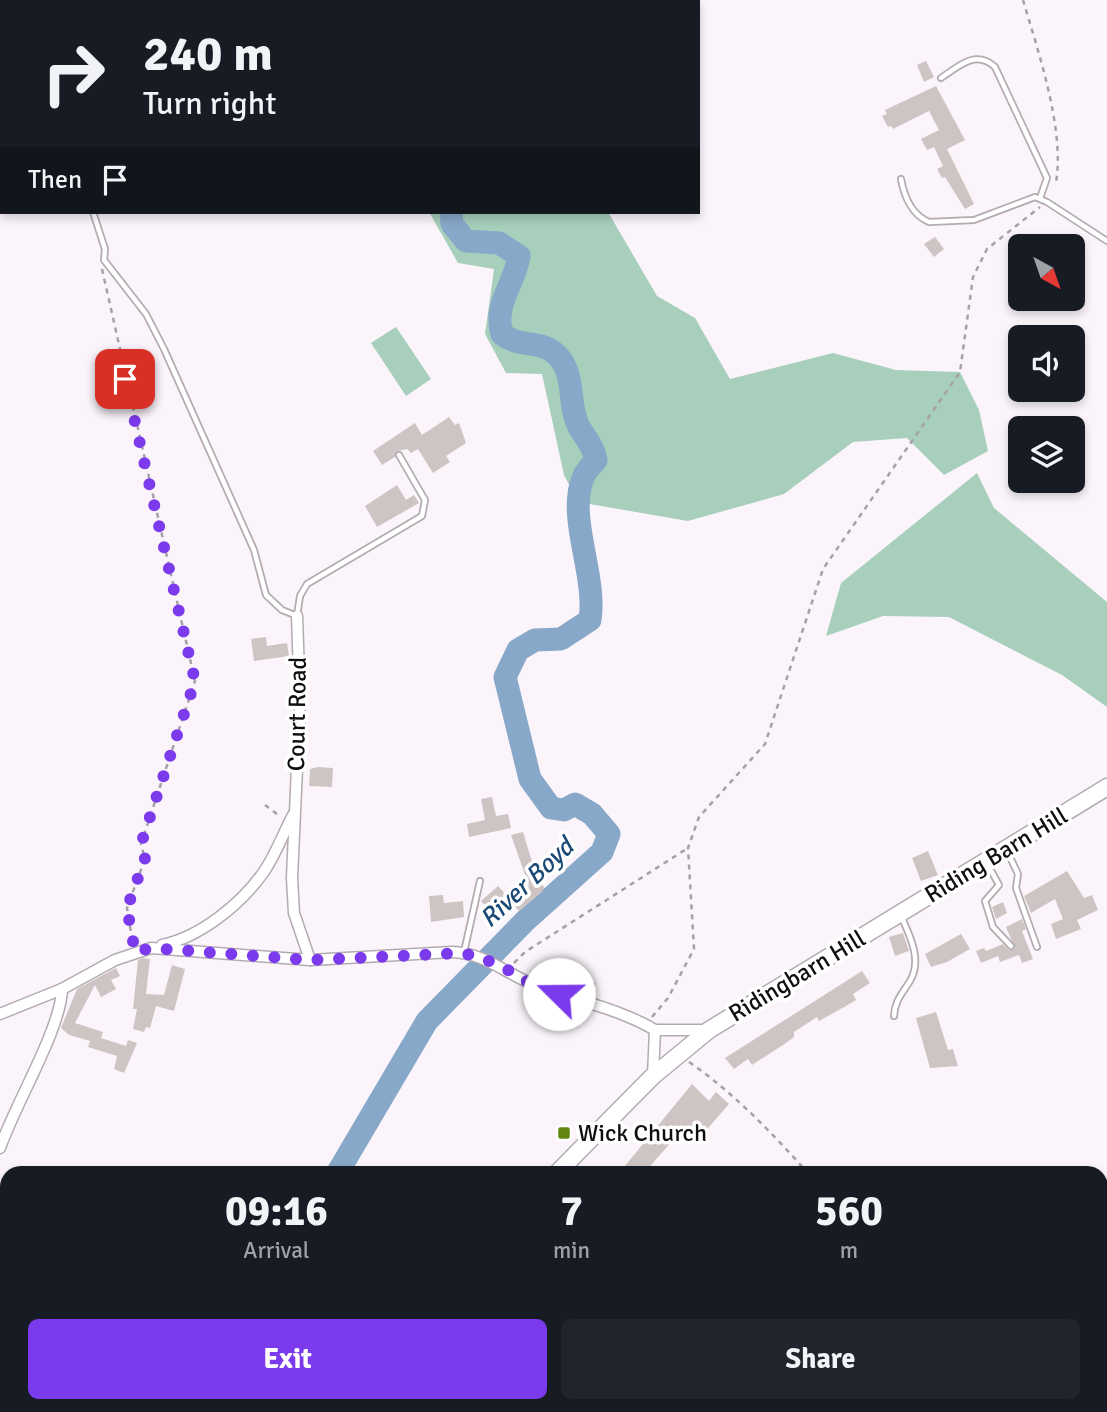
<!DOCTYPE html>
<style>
:root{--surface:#171b24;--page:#20242c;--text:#f1f3f6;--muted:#9ea1a6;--accent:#7c3aed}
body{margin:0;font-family:Signika,sans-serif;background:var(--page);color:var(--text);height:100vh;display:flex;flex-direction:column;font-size:26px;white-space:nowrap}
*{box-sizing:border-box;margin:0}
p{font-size:23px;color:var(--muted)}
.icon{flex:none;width:38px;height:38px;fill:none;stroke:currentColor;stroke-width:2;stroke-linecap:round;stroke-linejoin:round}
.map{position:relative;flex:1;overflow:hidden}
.sheet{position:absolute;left:0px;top:1166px;width:1108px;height:247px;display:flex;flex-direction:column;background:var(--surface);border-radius:21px 21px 0 0;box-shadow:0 4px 10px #0003}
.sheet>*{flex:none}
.banner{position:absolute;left:0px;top:0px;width:700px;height:214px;box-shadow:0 4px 10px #0003;background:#171b24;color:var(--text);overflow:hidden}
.needle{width:46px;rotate:140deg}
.fabs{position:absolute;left:1008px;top:234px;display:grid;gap:14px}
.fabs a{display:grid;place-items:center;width:77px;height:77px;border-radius:10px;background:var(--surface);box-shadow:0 4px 10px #0003;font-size:35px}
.pin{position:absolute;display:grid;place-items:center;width:60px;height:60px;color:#fff;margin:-30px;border-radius:14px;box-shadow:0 4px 10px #0006}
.me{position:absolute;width:77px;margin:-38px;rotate:292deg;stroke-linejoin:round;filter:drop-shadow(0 0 5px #0008)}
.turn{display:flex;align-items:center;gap:24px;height:147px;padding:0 28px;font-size:32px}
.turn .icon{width:91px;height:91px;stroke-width:2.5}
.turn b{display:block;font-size:49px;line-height:60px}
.then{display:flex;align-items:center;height:66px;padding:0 28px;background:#0003;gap:14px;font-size:26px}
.eta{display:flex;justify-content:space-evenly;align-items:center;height:119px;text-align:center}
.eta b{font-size:42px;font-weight:700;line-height:49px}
.primary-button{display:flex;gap:14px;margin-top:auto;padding:14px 28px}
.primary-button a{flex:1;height:80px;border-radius:10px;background:var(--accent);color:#fff;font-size:28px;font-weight:700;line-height:80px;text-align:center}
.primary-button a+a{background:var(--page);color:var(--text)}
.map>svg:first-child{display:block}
</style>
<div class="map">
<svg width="1107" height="1412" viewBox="0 0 1107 1412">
<rect width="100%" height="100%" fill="#fbf5fb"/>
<g fill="#a7cfbc">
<path d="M429 212H608L657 296 695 318 730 379 833 353 896 370 960 372 979 410 988 451 944 475 907 438 853 442 784 494 688 521 578 502 564 475 542 374 506 373 485 334 494 269 458 263Z"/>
<path d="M396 327 431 379 406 396 371 343Z"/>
<path d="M977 473 994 508 1107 602V707L1062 675 949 617 883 616 826 636 841 583Z"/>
</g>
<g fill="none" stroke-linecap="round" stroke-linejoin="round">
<g stroke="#88a8c9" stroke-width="3.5">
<path d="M0 1403H7"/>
<path d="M26 1405 90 1412"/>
<path d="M239 1412 241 1405"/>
</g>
<g stroke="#88a8c9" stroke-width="23">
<path d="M329 0 330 2"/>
<path d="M338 1172 427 1021 525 921 602 852 609 834 592 814 575 804 564 810 551 808 530 779 505 677 518 650 535 640 561 639 590 620C597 575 567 518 583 478 585 471 592 465 596 460 593 445 586 439 579 427 566 403 578 369 552 351 537 340 519 348 502 334 493 304 515 284 519 256L499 243 466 241 452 224 451 212"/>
<path d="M194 1412 196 1405"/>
</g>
</g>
<g fill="#cec4c3">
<path d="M926 61 934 77 924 82 917 65Z"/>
<path d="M936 86 965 140 947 149 974 204 965 209 945 177 942 178 937 169 943 166 934 147 927 150 921 139 939 130 929 111 893 129 891 126 888 127 882 116 887 114 885 110Z"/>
<path d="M935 237 944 249 934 257 924 244Z"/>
<path d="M449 417 455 425 459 423 466 443 446 456 450 462 433 473 418 449 411 453 407 449 397 451 395 457 382 465 373 451 415 423 422 435Z"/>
<path d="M397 485 406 500 414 495 419 503 377 527 365 506Z"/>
<path d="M266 637 267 646 287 643 289 656 254 661 251 639Z"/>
<path d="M318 767 333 768 332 787 309 786 310 769Z"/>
<path d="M492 797 496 816 508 814 511 828 469 837 467 824 485 820 481 799Z"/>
<path d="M523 832 537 878 544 887 542 892 519 911 510 901 529 886 511 835Z"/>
<path d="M928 851 938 875 921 881 912 858Z"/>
<path d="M1067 871 1084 898 1092 895 1098 910 1077 920 1081 929 1056 939 1051 924 1063 919 1055 899 1031 913 1024 896Z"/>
<path d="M498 886 506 895 488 910 481 901Z"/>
<path d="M443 895 444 903 463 901 464 917 431 922 429 896Z"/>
<path d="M1003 902 1007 913 996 919 992 907Z"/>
<path d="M1022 919 1026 929 1022 931 1033 959 1022 963 1019 955 1000 962 998 956 981 963 976 951 984 948 986 951 1003 944 1009 950 1015 949 1006 927Z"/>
<path d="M903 933 909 951 895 956 889 937Z"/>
<path d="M961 934 970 949 947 962 931 967 925 954Z"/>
<path d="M143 958 150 959 146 994 164 995 172 965 185 969 174 1011 156 1006 150 1028 146 1027 144 1032 133 1029 137 1009H133L138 960Z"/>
<path d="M116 968 120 976 111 980 116 989 101 997 95 985 75 1023 103 1032 101 1038 126 1046 128 1040 137 1043 124 1073 114 1069 117 1056 88 1047 90 1041 69 1035 61 1028 77 989Z"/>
<path d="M862 971 870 983 853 994 856 1000 846 1006 819 1021 817 1017 794 1032V1037L783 1045 752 1065 748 1059 734 1069 725 1058Z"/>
<path d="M571 977 596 983 593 993 568 989Z"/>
<path d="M936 1012 948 1050 953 1049 958 1066 930 1068 916 1018Z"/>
<path d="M692 1084 709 1101 716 1092 729 1104 694 1144 679 1133 645 1172H620Z"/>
</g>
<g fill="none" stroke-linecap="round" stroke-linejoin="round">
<defs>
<g id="service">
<path d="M9 0V2"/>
<path d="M941 78C959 66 976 49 995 67L1047 178 1040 198"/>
<path d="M901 179C904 196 912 215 929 222L974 220 1035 197 1047 202 1107 241"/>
<path d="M93 212 105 249 104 260 146 314 164 349 254 550 266 595 282 610 297 616 300 596 307 584 422 516 425 500 399 455"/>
<path d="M1008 853 1018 874 1016 888 1037 947"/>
<path d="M988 865 999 885 985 901 993 927 1011 946"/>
<path d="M464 952 480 881"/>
<path d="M894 1016C895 1000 902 994 910 981 922 961 911 938 902 918"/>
</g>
<g id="minor">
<path d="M297 616 300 702 292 878 294 913 310 960"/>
<path d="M162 945C200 937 240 905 263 873 275 856 283 834 293 815"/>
<path d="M0 1014 62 989 115 960 151 948 310 960 452 952C486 953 507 975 537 986 575 1000 620 1009 655 1030"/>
<path d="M653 1076 655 1030H709"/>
<path d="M0 1148C15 1104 61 1029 62 989"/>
</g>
<g id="primary">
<path d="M558 1172 653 1076 709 1030 1107 787"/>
<path d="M346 1412 350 1405"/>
</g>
</defs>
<use href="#service" stroke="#b2acb2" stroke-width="8"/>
<use href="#minor" stroke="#b2acb2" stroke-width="13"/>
<use href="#primary" stroke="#b2acb2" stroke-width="19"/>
<g stroke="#a6a1a6" stroke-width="2.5" stroke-dasharray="5 5" stroke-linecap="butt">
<path d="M1023 0C1038 51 1065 130 1056 182"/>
<path d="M102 269 195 681 141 844 145 859 127 908 133 945"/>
<path d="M265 805 281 817"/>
<path d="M514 963 525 952 688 848"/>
<path d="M652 1017 668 998 694 949 688 848 699 817 765 744 823 569 960 372 973 277 987 249 1040 207"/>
<path d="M689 1062C734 1093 771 1132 807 1172"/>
<path d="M1101 1361 1107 1364"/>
</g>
<use href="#service" stroke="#fff" stroke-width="4.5"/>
<use href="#minor" stroke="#fff" stroke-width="10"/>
<use href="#primary" stroke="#fff" stroke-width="16"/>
</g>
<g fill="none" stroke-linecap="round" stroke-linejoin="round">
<path stroke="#7c3aed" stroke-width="12" stroke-dasharray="0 21.6" d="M125 379 195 681 141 844 145 859 127 908 135 952 151 948 310 960 464 953 498 964 533 985 559 994"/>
</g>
<rect fill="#61870e" stroke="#fff" stroke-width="2.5" x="557" y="1126" width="14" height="14" rx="3.5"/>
<g text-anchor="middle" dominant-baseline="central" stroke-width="7" stroke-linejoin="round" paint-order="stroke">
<g font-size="24" fill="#100e10" stroke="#fff">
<text transform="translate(297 714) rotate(-89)">Court Road</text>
<text transform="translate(996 855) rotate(-31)">Riding Barn Hill</text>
<text transform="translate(797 976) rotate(-31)">Ridingbarn Hill</text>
</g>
<g font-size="24" fill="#100e10" stroke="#fff" text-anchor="start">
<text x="578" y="1133">Wick Church</text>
</g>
<g font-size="26" font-style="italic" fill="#194974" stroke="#fff">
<text transform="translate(527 883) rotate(-43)">River Boyd</text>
</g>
</g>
</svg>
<div class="fabs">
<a><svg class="needle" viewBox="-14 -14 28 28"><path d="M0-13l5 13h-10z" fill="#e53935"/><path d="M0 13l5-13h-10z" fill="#9ea1a6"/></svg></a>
<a><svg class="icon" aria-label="sound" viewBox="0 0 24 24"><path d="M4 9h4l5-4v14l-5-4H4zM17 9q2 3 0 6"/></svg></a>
<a><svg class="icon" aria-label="layers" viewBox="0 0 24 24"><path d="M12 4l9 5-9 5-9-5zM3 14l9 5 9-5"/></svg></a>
</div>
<div class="pin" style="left:125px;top:379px;background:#d93025"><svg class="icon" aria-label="arrive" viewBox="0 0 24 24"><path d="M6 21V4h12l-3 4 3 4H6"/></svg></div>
<svg class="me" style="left:559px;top:994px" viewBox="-20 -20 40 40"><circle r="19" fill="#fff"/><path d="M0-13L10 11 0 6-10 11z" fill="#7c3aed"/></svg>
<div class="banner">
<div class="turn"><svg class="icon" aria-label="right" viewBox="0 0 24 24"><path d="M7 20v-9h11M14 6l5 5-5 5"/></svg><div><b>240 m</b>Turn right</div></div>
<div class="then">Then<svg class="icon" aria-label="arrive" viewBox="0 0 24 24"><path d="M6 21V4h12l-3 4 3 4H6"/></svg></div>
</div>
<section class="sheet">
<div class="eta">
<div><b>09:16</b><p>Arrival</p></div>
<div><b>7</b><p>min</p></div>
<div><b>560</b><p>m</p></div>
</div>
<div class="primary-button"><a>Exit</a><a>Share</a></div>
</section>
</div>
